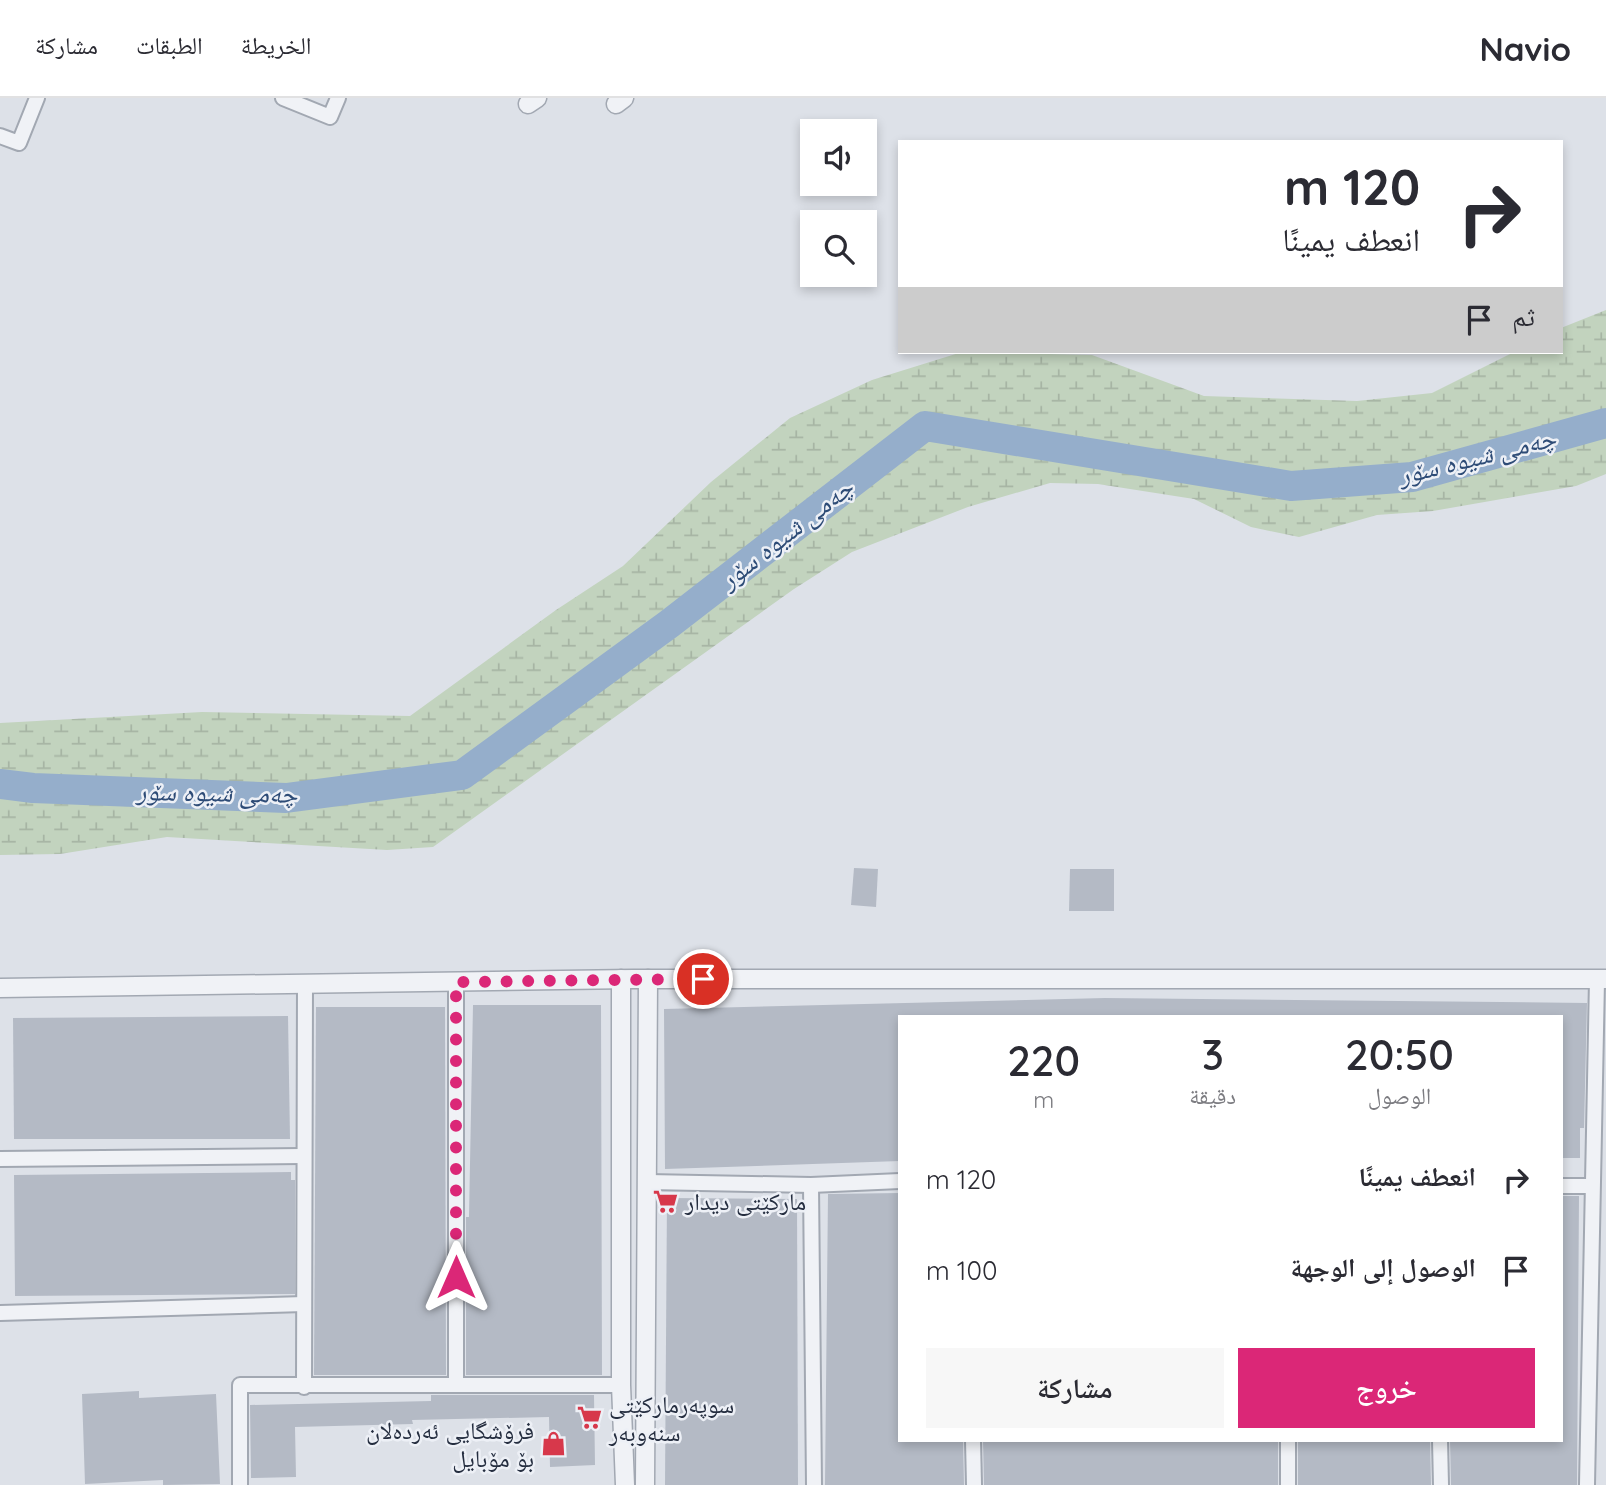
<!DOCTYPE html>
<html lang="ar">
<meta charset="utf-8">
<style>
:root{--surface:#fff;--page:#f7f7f7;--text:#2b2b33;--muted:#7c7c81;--line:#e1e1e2;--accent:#db2777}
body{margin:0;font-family:Quicksand,"Noto Naskh Arabic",sans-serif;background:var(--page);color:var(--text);direction:rtl;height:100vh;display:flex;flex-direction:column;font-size:26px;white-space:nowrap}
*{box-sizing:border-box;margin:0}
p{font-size:23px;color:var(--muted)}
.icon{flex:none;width:38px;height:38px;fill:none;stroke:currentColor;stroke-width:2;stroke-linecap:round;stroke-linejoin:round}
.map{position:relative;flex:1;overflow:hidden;direction:ltr}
.details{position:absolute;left:898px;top:917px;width:665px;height:427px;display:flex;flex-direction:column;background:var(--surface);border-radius:0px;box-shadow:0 4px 10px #0003;direction:rtl}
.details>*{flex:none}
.hud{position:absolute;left:898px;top:42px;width:665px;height:214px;border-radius:0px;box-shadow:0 4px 10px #0003;direction:rtl;background:#fff;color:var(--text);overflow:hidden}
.controls{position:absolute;left:800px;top:21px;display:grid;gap:14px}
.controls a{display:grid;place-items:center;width:77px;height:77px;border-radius:0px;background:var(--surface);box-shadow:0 4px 10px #0003;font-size:35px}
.pin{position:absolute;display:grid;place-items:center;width:60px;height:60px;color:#fff;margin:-30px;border:4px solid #fff;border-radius:50%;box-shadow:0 2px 7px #0007}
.me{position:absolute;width:77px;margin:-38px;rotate:0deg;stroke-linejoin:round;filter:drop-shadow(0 0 5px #0008)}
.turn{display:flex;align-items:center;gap:24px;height:147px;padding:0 28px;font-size:32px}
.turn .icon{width:91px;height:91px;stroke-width:2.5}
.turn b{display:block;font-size:49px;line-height:60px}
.then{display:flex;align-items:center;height:66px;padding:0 28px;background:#0003;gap:14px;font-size:26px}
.eta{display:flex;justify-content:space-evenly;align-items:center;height:119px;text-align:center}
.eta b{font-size:42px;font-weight:600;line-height:49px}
.primary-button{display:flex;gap:14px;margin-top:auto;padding:14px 28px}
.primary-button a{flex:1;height:80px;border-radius:0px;background:var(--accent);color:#fff;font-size:28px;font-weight:600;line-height:80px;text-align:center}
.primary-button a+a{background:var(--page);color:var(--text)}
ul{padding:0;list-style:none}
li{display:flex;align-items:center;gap:21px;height:91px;padding:0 28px}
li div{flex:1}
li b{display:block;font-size:26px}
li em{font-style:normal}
header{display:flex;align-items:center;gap:42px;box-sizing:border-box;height:98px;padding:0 35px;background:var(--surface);border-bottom:2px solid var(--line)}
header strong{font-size:33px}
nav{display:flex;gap:38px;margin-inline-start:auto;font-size:24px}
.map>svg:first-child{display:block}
</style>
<header>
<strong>Navio</strong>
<nav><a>الخريطة</a><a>الطبقات</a><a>مشاركة</a></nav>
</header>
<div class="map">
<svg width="1606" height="1387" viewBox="0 0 1606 1387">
<defs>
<pattern id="wetland-marsh" width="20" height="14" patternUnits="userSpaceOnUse" patternTransform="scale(1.75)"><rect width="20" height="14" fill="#c2d3be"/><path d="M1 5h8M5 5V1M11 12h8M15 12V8" fill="none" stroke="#a7b5a4"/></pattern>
</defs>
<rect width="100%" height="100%" fill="#dde1e8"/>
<path fill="url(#wetland-marsh)" d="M1606 212V376L1576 388 1433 413 1377 417 1299 439 1251 429 1194 401 1098 386 1050 385 968 409 852 454 794 491 433 749 387 752 167 739 60 756 0 757V625L202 614 410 618 556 512 623 468 711 384 790 320 872 282 962 254 1092 257 1204 298 1357 303 1432 295 1514 254H1561V230Z"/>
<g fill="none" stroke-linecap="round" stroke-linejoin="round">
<path stroke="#95aecb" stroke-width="30" d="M0 686 33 690 286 700 462 677 669 526 925 328 1291 388 1412 379 1606 325"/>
</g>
<g fill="#b4bac5">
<path d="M854 770 878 771 876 809 851 807Z"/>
<path d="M1070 771H1114V813H1069Z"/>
<path d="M1105 900 1587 905 1584 1030H1580V1060H1561V919H900V1063L665 1071 664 911Z"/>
<path d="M473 907H601L602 1277H466V1119H469Z"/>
<path d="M316 909H445L446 1277H314Z"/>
<path d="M288 918 290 1041H14L13 920Z"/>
<path d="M291 1074V1082H295V1196L15 1198 14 1077Z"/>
<path d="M900 1095V1342H963L964 1387H825L828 1096Z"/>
<path d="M1561 1098H1579L1577 1387H1451L1450 1342H1561Z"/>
<path d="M667 1100 797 1101 798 1387H665Z"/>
<path d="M139 1293V1300L216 1296 220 1386 163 1387V1382L85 1386 82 1296Z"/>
<path d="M431 1297H594L595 1367 550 1369 549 1319 412 1322 413 1326 295 1329 296 1379 251 1380 250 1307 431 1303Z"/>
<path d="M983 1342H1278V1387H984Z"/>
<path d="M1298 1342H1430L1431 1387H1298Z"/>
</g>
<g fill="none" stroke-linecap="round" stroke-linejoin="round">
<defs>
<g id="minor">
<path d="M283 0 330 19 338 0"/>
<path d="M0 38 19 45 37 0"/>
<path d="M456 884V1286"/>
<path d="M0 1061 302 1058"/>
<path d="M648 1084 811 1087 900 1083"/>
<path d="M811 1087 814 1387"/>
<path d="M1561 1088H1590"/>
<path d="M0 1215 304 1206"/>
<path d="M304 1289 305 886"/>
<path d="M973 1342 974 1387"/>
<path d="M1288 1342V1387"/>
<path d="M1440 1342 1441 1387"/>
<path d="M240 1387V1287H621"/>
<path d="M1587 1387 1597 882"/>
</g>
<g id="tertiary">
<path d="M528 6 537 0"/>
<path d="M616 6 624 0"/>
<path d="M621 881V1287L625 1387"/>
<path d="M0 890 633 881H1606"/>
<path d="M645 1387 648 881"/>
</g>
</defs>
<use href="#minor" stroke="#a2a8b2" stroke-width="18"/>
<use href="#tertiary" stroke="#a2a8b2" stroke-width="21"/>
<use href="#minor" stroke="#f0f2f6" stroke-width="14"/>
<use href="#tertiary" stroke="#f0f2f6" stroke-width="18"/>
</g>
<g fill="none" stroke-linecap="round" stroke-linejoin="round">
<path stroke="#db2777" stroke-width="12" stroke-dasharray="0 21.6" d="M456 1179V884L703 881"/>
</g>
<defs>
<symbol id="supermarket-bare" viewBox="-9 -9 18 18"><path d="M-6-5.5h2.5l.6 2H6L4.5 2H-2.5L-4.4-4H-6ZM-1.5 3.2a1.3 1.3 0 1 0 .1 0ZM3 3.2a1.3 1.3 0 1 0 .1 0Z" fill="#d7384b" stroke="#edf0f6" stroke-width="2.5" paint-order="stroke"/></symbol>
<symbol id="shop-bare" viewBox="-9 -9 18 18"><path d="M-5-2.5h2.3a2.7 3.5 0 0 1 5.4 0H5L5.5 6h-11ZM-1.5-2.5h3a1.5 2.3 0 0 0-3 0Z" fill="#d7384b" stroke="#edf0f6" stroke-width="2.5" paint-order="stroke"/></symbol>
</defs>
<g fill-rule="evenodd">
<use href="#supermarket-bare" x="648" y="1086" width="35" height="35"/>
<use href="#supermarket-bare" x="572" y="1302" width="35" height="35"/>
<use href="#shop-bare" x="536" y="1328" width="35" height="35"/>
</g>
<g text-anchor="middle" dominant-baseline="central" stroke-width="5" stroke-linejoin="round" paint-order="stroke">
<g font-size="24" fill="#252e40" stroke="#edf0f6" text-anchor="start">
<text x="685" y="1103">مارکێتی دیدار</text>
<text x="609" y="1306">سوپەرمارکێتی<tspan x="609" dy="28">سنەوبەر</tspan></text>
<text x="534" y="1332" text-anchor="end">فرۆشگایی ئەردەلان<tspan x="534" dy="28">بۆ مۆبایل</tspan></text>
</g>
<g font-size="26" font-style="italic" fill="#2d4b76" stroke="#edf0f6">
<text transform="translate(1477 358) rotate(-14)">چەمی شیوە سۆر</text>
<text transform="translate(786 435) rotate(-38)">چەمی شیوە سۆر</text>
<text transform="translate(217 694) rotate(1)">چەمی شیوە سۆر</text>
</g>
</g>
</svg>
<div class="controls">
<a><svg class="icon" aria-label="sound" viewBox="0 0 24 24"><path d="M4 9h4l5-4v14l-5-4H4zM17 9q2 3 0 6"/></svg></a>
<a><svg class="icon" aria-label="search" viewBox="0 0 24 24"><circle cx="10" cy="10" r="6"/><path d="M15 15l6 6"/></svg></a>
</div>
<div class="pin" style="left:703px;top:881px;background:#d93025"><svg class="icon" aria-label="arrive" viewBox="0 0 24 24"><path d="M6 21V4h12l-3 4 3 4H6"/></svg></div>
<svg class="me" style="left:456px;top:1179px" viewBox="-20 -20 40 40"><path d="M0-17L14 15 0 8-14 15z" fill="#db2777" stroke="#fff" stroke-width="4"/></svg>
<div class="hud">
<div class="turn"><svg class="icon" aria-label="right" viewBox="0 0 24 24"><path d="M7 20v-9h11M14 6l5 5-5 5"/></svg><div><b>120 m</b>انعطف يمينًا</div></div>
<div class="then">ثم<svg class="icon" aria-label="arrive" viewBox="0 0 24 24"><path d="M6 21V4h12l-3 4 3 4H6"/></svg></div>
</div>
<section class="details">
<div class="eta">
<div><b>20:50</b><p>الوصول</p></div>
<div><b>3</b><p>دقيقة</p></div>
<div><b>220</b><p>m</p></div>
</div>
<ul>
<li><svg class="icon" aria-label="right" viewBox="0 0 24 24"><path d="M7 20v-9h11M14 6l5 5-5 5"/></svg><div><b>انعطف يمينًا</b></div><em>120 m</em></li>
<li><svg class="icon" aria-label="arrive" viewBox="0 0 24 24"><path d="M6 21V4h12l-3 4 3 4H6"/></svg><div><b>الوصول إلى الوجهة</b></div><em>100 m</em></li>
</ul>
<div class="primary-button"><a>خروج</a><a>مشاركة</a></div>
</section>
</div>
